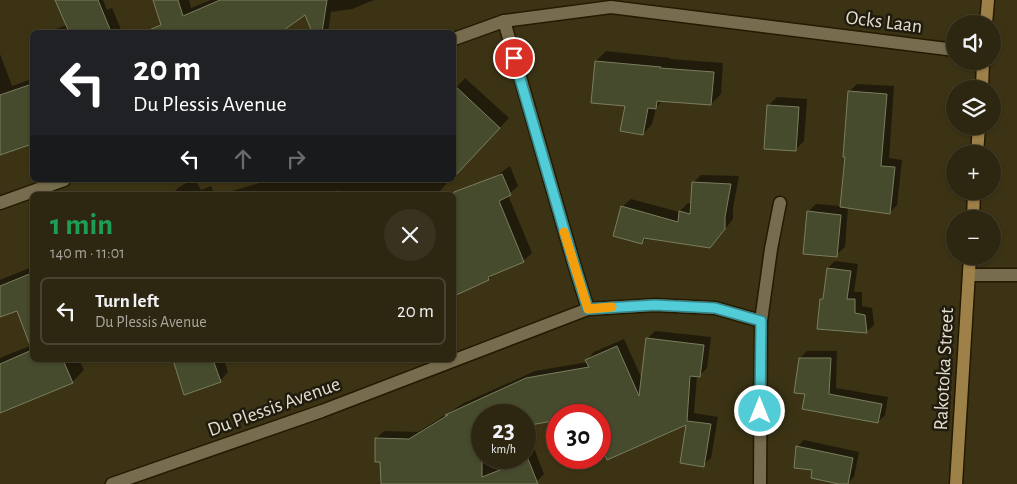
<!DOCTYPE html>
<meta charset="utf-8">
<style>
:root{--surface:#2d2610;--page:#39321e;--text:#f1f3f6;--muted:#a7a59f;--line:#484330}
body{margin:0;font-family:"Alegreya Sans",sans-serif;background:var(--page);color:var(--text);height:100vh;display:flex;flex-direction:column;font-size:19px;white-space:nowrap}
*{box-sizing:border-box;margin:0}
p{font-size:16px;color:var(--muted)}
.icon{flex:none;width:28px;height:28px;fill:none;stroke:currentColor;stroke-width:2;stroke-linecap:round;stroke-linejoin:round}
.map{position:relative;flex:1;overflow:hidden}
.panel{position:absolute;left:30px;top:192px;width:426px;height:170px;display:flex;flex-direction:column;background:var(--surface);border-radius:8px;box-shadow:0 1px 4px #0004,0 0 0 1px var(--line)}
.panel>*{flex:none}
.banner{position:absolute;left:30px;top:30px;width:426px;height:152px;border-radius:8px;box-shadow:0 1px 4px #0004,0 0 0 1px var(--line);background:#202124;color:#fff;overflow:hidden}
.fabs{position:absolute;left:946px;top:15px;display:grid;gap:10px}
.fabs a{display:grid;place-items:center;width:55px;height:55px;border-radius:50%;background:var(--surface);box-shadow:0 1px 4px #0004,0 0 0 1px var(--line);font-size:25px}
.speed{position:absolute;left:471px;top:404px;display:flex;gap:10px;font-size:25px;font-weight:700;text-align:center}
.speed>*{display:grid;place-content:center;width:65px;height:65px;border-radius:50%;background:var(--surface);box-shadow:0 1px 4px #0004,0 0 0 1px var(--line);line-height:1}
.speed small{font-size:12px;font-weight:400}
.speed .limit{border:8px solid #d22;background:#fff;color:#111}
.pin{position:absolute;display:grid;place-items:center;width:42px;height:42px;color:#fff;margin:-21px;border:2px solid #fff;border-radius:50%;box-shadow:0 1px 5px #0007}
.me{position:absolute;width:55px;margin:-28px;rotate:0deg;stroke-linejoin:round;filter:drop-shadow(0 0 4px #0008)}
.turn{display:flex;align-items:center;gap:18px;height:105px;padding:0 20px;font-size:22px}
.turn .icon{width:65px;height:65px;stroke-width:2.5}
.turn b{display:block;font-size:35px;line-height:42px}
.lanes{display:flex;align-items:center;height:48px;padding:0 20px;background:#0003;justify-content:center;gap:25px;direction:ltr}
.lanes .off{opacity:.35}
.round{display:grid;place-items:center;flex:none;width:52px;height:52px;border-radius:26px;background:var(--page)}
.summary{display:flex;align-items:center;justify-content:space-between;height:85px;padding:0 20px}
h1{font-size:30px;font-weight:700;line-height:38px;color:#1e9e55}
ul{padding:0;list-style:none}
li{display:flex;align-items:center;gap:15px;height:68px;margin:0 10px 8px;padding:0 10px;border:2px solid var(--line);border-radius:8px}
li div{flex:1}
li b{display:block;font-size:19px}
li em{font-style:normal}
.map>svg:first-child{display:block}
</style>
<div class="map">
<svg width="1017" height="484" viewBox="0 0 1017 484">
<rect width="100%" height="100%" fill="#3c3315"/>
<g fill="#0007" fill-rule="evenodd">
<path d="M57 0H103L107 10 112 8 122 32H47L67 25Z"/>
<path d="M157 0H189L191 8 211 0H374L352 9 331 12 328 32H314L305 13 279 32H152L163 28Z"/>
<path d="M606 51 670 58V59L723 63 721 94 711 104 663 100 656 108 652 124 643 134 626 105 596 61Z"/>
<path d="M0 54 12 86 32 79V143L0 154Z"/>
<path d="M465 78 509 118 454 176V90Z"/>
<path d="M857 84 894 86 889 158 902 160 897 205 889 213 848 207 845 247 836 255 808 212 816 204 841 206 847 156 849 92Z"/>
<path d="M777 97 807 99 804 141 796 149 769 105Z"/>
<path d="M510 166 518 186 508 195 532 253 523 261 494 273 489 279 454 294V206Z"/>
<path d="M701 175 739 176 733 208V219L718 238H647L642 243 622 207 631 199 679 212 688 203 692 204 693 183Z"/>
<path d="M191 180H195L201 190 211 186 215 195H171L178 188Z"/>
<path d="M270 180H450L436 195H339L337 190 326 195H218Z"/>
<path d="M835 261 858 264 854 292H862V306L872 308 874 325 866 332 821 300 824 296 828 268Z"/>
<path d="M32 267V360H79L84 370 72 382 0 411V358L32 345 17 309 0 316V280Z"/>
<path d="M655 331 711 337 707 368 699 376H697L694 413 718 417 711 458 703 465 688 423 600 440V415H558L531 424 533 428 528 433 544 474 537 481 530 484H382L381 461 376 439 384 431 418 432 464 403 535 371 588 362 587 360 594 352 624 339 642 379 647 339ZM482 415H525V458H482Z"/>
<path d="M807 351H837L836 388 888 397 885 415 878 422 807 393 800 358Z"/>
<path d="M174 360H224L228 372 220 381Z"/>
<path d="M804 440 859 452 854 477 847 484H845L814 469 797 447Z"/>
</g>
<g fill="#474b2d" stroke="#797e5e">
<path d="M55 0H98L111 32H69Z"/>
<path d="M153 0H178L183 16 220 0H327L322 32H312L305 15 281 32H144L161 25Z"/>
<path d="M595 61 661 67 660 68 714 72 711 105 657 101 656 109 648 108 643 135 620 131 625 106 591 103Z"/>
<path d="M32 84V144L0 155V95Z"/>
<path d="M454 85 500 128 454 177Z"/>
<path d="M848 91 887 94 881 166 895 167 890 214 840 207 845 157H843Z"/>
<path d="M767 105 799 107 796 151 764 149Z"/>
<path d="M502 174 511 195 499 201 524 262 488 277 489 280 454 296V192Z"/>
<path d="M692 182 731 184 725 217V229L710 248 644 238 642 244 613 236 621 206 678 222 679 211 690 214Z"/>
<path d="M807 211 841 215 837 257 803 254Z"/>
<path d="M827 268 851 271 847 299H855V313L865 315 867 333 817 329 820 299H823Z"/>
<path d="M32 273V348H31L17 311 0 317V286Z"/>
<path d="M646 338 704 345 700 377 690 376 687 421 711 424 704 467 680 463 686 425 607 460 600 443V415H558V420L525 426V415H482V477L528 459 538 484H381L380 462H375V438L409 439 448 415H445L526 378 589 367 585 360 617 346 639 396Z"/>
<path d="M32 350V360H63L73 383 0 413V364Z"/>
<path d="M799 358H831L829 394 882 404 878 423 802 409 805 394 794 393Z"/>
<path d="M173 360H213L221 382 184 395Z"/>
<path d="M796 446 853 458 848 484H839L811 478 812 470 794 468Z"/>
</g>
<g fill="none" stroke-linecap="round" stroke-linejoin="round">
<defs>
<g id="street">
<path d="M504 21 574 264 588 309"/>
<path d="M454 39 504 21 611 7 955 50"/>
<path d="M0 203 64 180"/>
<path d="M969 275H1017"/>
<path d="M761 321 771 249 780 203"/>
<path d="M112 484 322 411 588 309 655 305 715 308 761 321 760 484"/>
</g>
<g id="secondary">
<path d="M986 24 988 0"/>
<path d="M982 89 983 61"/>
<path d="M977 154 979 126"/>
<path d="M973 219 974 191"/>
<path d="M956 484 970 256"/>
</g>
</defs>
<use href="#street" stroke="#231a00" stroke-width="15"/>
<use href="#secondary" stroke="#231a00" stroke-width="15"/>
<use href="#street" stroke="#776d4e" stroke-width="12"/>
<use href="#secondary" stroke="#9e8049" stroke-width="12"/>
</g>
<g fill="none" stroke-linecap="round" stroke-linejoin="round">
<defs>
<path id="route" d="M514 58 574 264 588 309 655 305 715 308 761 321 760 411"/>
</defs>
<use href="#route" stroke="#35858b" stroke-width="12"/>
<use href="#route" stroke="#52ccd6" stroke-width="9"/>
<path stroke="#f59e0b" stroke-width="9" d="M564 232 588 309 612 307"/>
</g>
<g text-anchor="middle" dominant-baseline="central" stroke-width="5" stroke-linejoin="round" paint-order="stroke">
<g font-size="20" fill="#e3ddcc" stroke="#1f1b0e">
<text transform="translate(884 22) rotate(7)">Ocks Laan</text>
<text transform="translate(944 369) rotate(-87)">Rakotoka Street</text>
<text transform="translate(274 407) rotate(-20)">Du Plessis Avenue</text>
</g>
</g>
</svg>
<div class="fabs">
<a><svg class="icon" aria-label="sound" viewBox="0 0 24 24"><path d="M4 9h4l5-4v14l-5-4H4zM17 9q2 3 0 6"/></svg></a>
<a><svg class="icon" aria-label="layers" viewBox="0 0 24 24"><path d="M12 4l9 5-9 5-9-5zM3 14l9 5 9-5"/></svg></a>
<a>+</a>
<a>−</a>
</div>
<div class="speed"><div>23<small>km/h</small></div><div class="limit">30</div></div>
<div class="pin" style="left:514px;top:58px;background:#d93025"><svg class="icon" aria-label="arrive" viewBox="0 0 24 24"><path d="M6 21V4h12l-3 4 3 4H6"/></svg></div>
<svg class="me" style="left:760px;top:411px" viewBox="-20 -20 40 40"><circle r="17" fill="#52ccd6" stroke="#fff" stroke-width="3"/><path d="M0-11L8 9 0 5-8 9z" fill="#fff"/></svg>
<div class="banner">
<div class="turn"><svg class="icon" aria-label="left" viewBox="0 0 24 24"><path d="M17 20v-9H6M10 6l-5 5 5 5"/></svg><div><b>20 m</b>Du Plessis Avenue</div></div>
<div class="lanes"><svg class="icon" aria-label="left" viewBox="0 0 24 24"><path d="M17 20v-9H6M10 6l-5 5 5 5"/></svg><svg class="icon off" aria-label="ahead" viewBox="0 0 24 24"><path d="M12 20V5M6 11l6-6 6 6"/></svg><svg class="icon off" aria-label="right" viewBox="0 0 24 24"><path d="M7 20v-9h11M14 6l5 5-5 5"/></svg></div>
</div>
<section class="panel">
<div class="summary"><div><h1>1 min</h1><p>140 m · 11:01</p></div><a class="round"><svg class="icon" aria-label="close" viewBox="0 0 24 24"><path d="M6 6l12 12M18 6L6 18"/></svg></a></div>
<ul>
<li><svg class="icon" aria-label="left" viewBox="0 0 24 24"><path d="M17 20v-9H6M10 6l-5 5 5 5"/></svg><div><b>Turn left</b><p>Du Plessis Avenue</p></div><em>20 m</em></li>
</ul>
</section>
</div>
